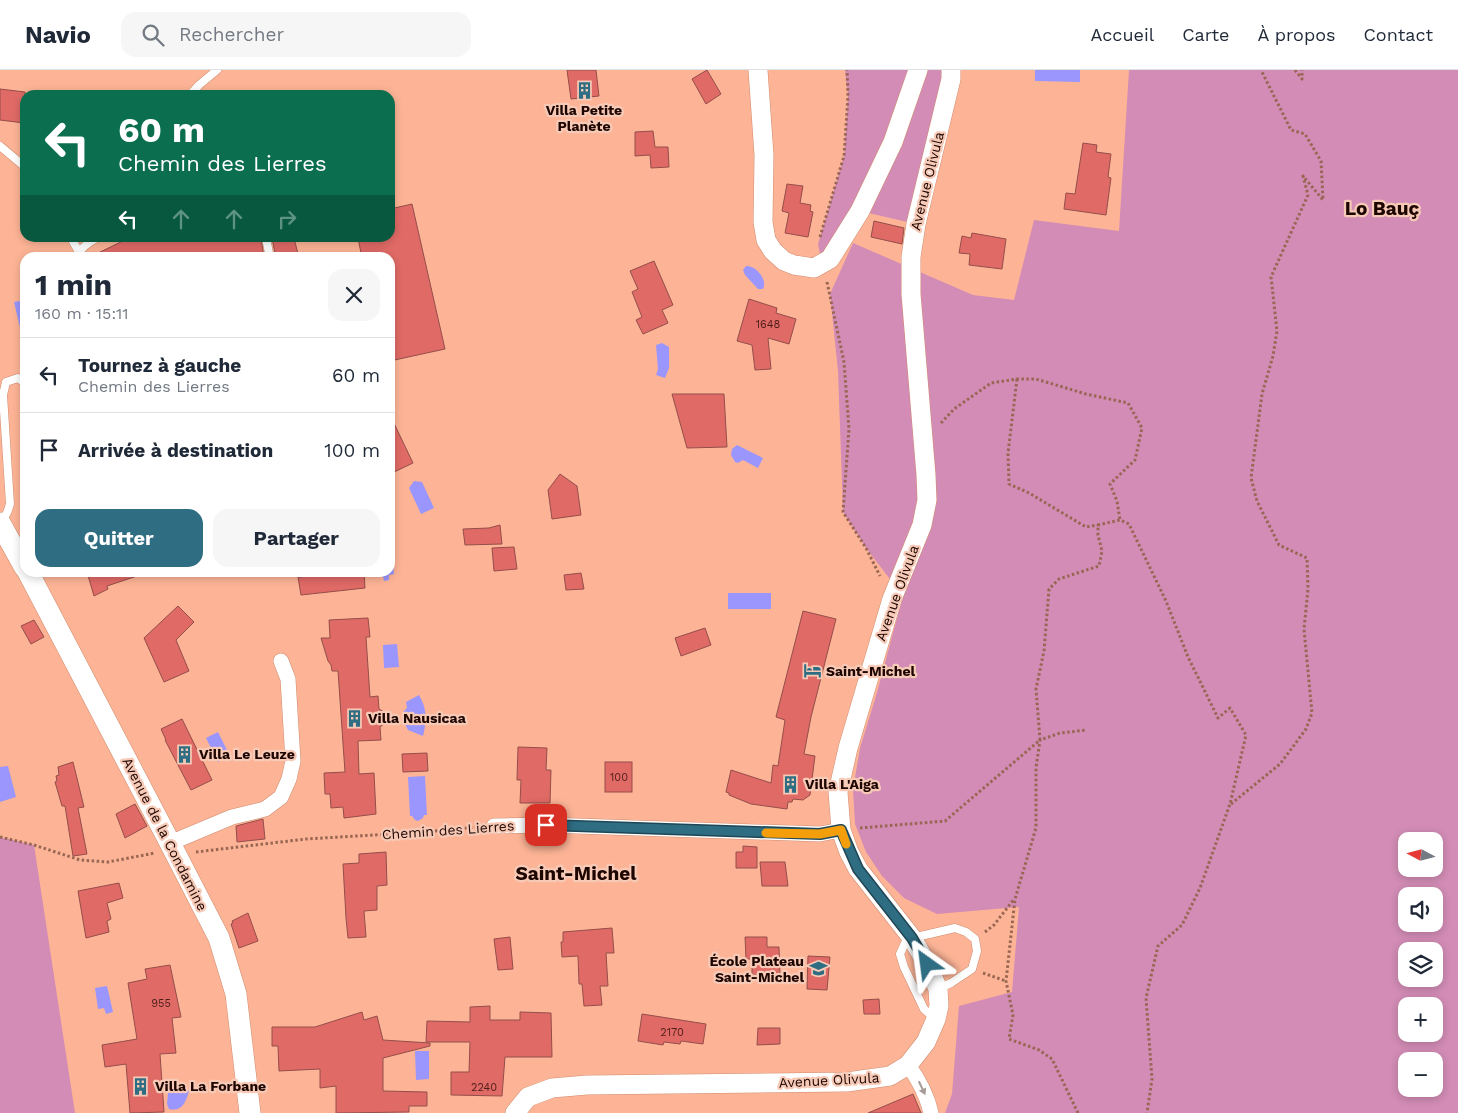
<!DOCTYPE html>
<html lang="fr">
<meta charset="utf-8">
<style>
:root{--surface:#fff;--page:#f6f6f7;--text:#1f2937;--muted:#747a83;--line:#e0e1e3;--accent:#2f6d83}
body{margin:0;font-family:"Work Sans",sans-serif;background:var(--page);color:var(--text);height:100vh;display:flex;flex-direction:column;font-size:19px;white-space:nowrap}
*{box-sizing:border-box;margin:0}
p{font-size:16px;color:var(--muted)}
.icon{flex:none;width:28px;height:28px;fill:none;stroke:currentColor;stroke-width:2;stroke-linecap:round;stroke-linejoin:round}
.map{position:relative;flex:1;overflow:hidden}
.side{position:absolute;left:20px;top:182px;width:375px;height:325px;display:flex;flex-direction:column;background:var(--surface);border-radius:15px;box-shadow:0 2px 8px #0003}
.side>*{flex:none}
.top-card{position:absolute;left:20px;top:20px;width:375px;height:152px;border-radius:15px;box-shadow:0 2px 8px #0003;background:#0b6e4f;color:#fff;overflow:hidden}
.needle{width:32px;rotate:277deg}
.fabs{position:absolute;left:1398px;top:762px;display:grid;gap:10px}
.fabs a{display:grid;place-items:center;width:45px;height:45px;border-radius:10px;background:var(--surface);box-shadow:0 2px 8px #0003;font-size:25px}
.pin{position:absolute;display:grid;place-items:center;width:42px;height:42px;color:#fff;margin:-21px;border-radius:10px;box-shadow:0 2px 8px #0006}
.me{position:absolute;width:55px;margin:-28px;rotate:329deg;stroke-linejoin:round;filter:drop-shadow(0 0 4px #0008)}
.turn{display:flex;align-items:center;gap:18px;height:105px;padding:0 15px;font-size:22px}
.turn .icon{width:65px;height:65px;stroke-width:2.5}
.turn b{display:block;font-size:35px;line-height:42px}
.lanes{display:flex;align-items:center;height:48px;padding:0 15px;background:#0003;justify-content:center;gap:25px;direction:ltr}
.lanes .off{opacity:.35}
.round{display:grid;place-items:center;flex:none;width:52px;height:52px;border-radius:15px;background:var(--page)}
.summary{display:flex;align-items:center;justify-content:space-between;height:85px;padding:0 15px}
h1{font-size:30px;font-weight:700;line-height:38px}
.action{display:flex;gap:10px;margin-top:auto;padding:10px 15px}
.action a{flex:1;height:58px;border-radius:15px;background:var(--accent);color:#fff;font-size:20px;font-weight:700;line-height:58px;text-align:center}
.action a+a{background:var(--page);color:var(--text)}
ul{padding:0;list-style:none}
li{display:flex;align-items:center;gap:15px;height:75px;padding:0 15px;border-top:1px solid var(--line)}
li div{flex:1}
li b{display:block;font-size:19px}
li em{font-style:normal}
header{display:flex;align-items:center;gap:30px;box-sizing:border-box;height:70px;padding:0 25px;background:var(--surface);border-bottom:1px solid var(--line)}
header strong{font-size:24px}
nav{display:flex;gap:28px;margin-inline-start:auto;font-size:18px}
.search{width:350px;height:45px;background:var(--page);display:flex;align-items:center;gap:12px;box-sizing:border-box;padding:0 18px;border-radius:15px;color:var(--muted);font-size:19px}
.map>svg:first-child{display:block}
</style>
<header>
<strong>Navio</strong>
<div class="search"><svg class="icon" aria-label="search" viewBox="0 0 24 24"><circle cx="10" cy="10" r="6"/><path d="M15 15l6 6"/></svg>Rechercher</div>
<nav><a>Accueil</a><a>Carte</a><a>À propos</a><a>Contact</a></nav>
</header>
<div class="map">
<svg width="1458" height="1043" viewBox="0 0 1458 1043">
<rect width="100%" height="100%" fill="#fdb496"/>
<g fill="#d28cb5" fill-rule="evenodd">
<path d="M845 0H961L951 9 916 154 860 141 822 195 818 174 844 86 848 26Z"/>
<path d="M1129 0H1458V1043H945L952 1024 959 936 1012 922 1019 837 937 844 904 828 882 806 866 782 855 754 853 719 860 678 876 626 903 526 866 478 843 442 838 301 830 224 853 173 973 225 1014 230 1034 150 1119 161ZM1406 771H1434V799H1406ZM1406 826H1434V854H1406ZM1406 881H1434V909H1406ZM1406 936H1434V964H1406ZM1406 991H1434V1019H1406Z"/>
<path d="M0 767 34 775 75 1043H0Z"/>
</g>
<g fill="#9a96fe">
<path d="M1035 0H1080V12L1035 11Z"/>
<path d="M746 196C756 195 768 210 763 219H758L745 205 743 200Z"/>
<path d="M25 230V261L21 262 14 232Z"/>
<path d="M662 273 669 277V298L665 308 656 305 658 299 656 275Z"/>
<path d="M737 375 763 388 758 398 743 390 738 393 735 392 731 385 732 379Z"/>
<path d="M414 411 422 412 434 438 421 444 409 418Z"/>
<path d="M390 476H391L394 504 389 505V510L384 511 383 506H378V503L390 502Z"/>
<rect x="728" y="523" width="43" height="16"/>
<path d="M397 574 399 597 384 598 383 575Z"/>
<path d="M419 625C427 638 427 651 423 666L408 660 404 652 403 642 407 638 406 632Z"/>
<path d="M218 662 230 686 218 692 206 668Z"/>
<path d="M8 696 16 727 0 732V697Z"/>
<path d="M425 706 427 745H424L423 748 418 751 415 750 412 746H410L408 707Z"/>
<path d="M107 916 113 942 106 944 104 938 98 939 95 918Z"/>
<path d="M415 981H429V1009L416 1010Z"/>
<path d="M185 1015 189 1021C186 1032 182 1042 169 1039L167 1034 168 1023Z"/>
</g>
<g fill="#e06a66" stroke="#944e4a">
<path d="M567 0H596L599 26 571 29Z"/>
<path d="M707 0 721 24 706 34 692 9Z"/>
<path d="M0 19 25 22 24 53 0 50Z"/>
<path d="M653 61 655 77H668L669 97 651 98 650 85 635 86V62Z"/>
<path d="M1083 73 1097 75 1096 82 1111 84 1108 107 1111 108 1106 145 1064 139 1066 123 1075 124Z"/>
<path d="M787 114 803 116 800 133 811 135 810 141 813 142 808 167 785 163 789 143 782 141Z"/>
<path d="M412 134 445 279 390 291V188H362L358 168H390V139Z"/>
<path d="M874 151 904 158 902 174 871 167Z"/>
<path d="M972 163 1006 169 1002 199 969 195 970 184 959 183 962 166 971 168Z"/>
<path d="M129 168H261L264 188H88Z"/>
<path d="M272 168H294L299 188H276Z"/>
<path d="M654 191 673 235 662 240 668 253 643 264 636 250 642 247 632 222 638 219 630 201Z"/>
<path d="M749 229 777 238 776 243 796 249 789 274 768 268 771 299 755 300 752 275 737 271Z"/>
<path d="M672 324H724L727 377 687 378Z"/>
<path d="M390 345 413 393 390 404Z"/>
<path d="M560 404 577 416 581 445 552 449 548 420Z"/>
<path d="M500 455 502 474 465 475 463 459 489 458Z"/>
<path d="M514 477 517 499 494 501 492 478Z"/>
<path d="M87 502H140V505L107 516 108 519 94 526Z"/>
<path d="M301 502H364L365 518 301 525 298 507H302Z"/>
<path d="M581 503 584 519 566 520 564 505Z"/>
<path d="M178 536 194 552 176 570 189 601 164 612 144 568Z"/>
<path d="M803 541 836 549 811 647 804 684 815 686 810 725 803 730 793 729 792 732H788L787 739 751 734 729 725V723L726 722 731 700 771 713 773 695 778 696 785 650 776 647Z"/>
<path d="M368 548 370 567H366L370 627 378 626 379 639 384 642 385 653 380 657 381 670 358 671 359 704 374 703 376 744 344 748 343 737 331 738 330 724H325L324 703 345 702 338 601H332L331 595 328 591 321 568H330L329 550Z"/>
<path d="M34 550 44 567 31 574 21 556Z"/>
<path d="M705 558 711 575 681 586 675 568Z"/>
<path d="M182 649 212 710 191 720 165 670H166L161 659Z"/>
<path d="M518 677 547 678 546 700H551L550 733H520L521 710H517Z"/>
<path d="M427 683 428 701 403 702 402 684Z"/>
<path d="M73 692 84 737 78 738 87 784 73 786 65 736H62L55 712 57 711 56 706 59 705 58 697Z"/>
<rect x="605" y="692" width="27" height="30"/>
<path d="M135 734 147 756 125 768 116 744Z"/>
<path d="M263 749 265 769 237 772 236 756Z"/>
<path d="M743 776 757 777V798H736V782H743Z"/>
<path d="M386 782 387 815 377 816V840L364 841 366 867 348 868 346 848 343 794 359 793V784Z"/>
<path d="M760 792H785L788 816H762Z"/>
<path d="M119 813 123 828 107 833 111 849 107 851 109 862 86 868 78 821Z"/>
<path d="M248 843 258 871 239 878 231 854 233 853 232 851Z"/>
<path d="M612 858 614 883H606L608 916H600L602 935 584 936 582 914H579L578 886 562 887 561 872H563V862Z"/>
<path d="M510 867 513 899 498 900 494 869Z"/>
<path d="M745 867H767V877H779L780 907H761V905H752V889H746Z"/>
<path d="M808 886 830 887 827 920 807 919Z"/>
<path d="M170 895 181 947 172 948 176 983 160 984 164 1042 130 1043 126 994 105 997 102 975 137 969 128 913 147 909 145 899Z"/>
<path d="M879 929 880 944H864L863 930Z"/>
<path d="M490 936V950H520V942L551 943 552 987H505L502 1026 451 1025V1002H469L470 972H426L427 951 470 952V937Z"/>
<path d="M362 942 364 950 377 946 383 970 430 973V976L383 988V1021L427 1022V1036H409V1042L336 1043V1016L320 1018V999L279 1001 278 976H272V957H315Z"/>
<path d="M642 944 706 954 703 974 681 971 680 974 664 972 663 975 638 971Z"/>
<path d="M758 958H780V974L757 975Z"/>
<path d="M913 1024 921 1043H868Z"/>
</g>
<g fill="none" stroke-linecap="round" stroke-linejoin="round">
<defs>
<g id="service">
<path d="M190 25 199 15 217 0"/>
<path d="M0 76 25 97"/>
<path d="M71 168 79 182"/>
<path d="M266 168 270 188"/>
<path d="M78 188C79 178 89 172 97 168"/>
<path d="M0 452 7 443 10 434 3 325 6 312 18 308 25 313"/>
<path d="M934 948 924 939 904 897 900 884 905 873 912 868 955 858 966 862 975 869 977 881 972 899 951 913 938 919"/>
</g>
<g id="minor">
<path d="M494 756 546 755 820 764 841 760"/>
<path d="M170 773 232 747 265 739 281 727 289 709 293 691 288 609 281 591"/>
<path d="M908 995C919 1010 927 1025 931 1043"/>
</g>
<g id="tertiary">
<path d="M758 0 764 85 763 152 766 170 773 181 784 191 794 195 814 198 830 189 860 141 893 72 918 0"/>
<path d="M515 1043 528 1027 552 1018 587 1015 847 1012 890 1006 908 995 926 972 936 949 939 936 938 919 927 894 912 868 858 799 849 782 841 760 838 722 848 678 892 529 922 455 927 430 926 405 914 260 911 224V187L916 154 951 9V0"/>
</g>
<g id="secondary">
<path d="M0 453 25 498"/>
<path d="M28 502 170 773 219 868 236 924 250 1043"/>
</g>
</defs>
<use href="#service" stroke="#d08b6d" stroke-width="9"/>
<use href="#minor" stroke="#d08b6d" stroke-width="16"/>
<use href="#tertiary" stroke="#d08b6d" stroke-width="20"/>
<use href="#secondary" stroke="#d08b6d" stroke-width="22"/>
<g stroke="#996653" stroke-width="3" stroke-dasharray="2.5 2.5" stroke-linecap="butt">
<path d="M1295 0 1302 9V0"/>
<path d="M820 167 844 86 848 26 847 0"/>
<path d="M827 212 844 292 849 359 843 442 866 478 880 506"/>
<path d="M1017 309 1008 383 1009 414 1029 423 1086 457 1098 455"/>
<path d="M941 353 954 339 991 313 1017 309H1036L1086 324 1128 333 1142 358 1135 390 1110 414 1117 431 1120 450"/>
<path d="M1231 734 1280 694 1306 659 1312 643 1304 559 1308 519 1307 488 1279 475 1257 431 1251 408 1262 324 1273 286 1277 261 1271 207 1308 125 1303 106 1323 130 1321 91 1305 64 1291 60 1261 0"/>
<path d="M860 758 945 751 1040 670 1036 619 1044 581 1049 519 1059 509 1099 496 1102 481 1098 465V455L1120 450 1129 454 1166 531 1188 587 1218 648 1230 638 1246 665 1230 734 1200 818 1182 855 1158 876 1146 928 1152 1009 1147 1043"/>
<path d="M0 767 34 775 80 790 108 792 155 783"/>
<path d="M196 782 306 769 425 762 478 757"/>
<path d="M985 862 994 855 1014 829"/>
<path d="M983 903 1006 911"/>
<path d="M1078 1043 1052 989 1039 980 1009 969 1013 945 1006 911 1015 829 1036 758V698L1040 670 1060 663 1087 660"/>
</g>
<use href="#service" stroke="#fff" stroke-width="8"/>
<use href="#minor" stroke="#fff" stroke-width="15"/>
<use href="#tertiary" stroke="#fff" stroke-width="19"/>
<use href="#secondary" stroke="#fff" stroke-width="21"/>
</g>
<defs><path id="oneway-solid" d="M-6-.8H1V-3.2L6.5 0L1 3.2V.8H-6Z" transform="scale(1.25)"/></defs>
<use fill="#a59b99" href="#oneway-solid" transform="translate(922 1018) rotate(65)"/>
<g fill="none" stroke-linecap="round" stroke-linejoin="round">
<defs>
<path id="route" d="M546 755 820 764 841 760 858 799 912 868 927 894"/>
</defs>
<use href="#route" stroke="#1f4755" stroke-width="12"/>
<use href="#route" stroke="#2f6d83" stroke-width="9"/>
<path stroke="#f59e0b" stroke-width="9" d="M766 763 820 764 841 760 846 774"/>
</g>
<defs>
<symbol id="building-bare" viewBox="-9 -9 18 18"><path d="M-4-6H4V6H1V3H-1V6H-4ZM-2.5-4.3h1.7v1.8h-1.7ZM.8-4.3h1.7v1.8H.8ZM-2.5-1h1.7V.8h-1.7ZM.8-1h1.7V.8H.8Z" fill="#2f6d83" stroke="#f6cab7" stroke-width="2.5" paint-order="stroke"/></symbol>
<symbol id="hotel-bare" viewBox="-9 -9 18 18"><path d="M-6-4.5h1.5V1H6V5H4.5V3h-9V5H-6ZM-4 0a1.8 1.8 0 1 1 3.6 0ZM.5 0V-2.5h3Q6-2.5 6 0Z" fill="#2f6d83" stroke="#f6cab7" stroke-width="2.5" paint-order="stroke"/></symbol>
<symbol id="school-bare" viewBox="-9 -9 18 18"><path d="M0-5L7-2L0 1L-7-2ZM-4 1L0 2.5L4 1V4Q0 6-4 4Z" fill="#2f6d83" stroke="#f6cab7" stroke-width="2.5" paint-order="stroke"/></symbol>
</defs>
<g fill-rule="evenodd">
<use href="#building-bare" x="572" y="8" width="25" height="25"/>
<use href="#hotel-bare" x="800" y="588" width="25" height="25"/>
<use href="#building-bare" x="342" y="636" width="25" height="25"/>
<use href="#building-bare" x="172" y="672" width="25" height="25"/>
<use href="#building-bare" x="778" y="702" width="25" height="25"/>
<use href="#school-bare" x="806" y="886" width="25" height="25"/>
<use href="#building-bare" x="128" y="1004" width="25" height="25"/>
</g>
<g text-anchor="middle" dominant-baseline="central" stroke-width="4.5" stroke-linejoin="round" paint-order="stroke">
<g font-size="11" fill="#4e1e1a">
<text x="768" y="254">1648</text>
<text x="619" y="707">100</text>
<text x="161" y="933">955</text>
<text x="672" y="962">2170</text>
<text x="484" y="1017">2240</text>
</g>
<g font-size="14" font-weight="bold" fill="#1d0500" stroke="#f6cab7" text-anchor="start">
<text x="584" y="40" text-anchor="middle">Villa Petite<tspan x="584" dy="16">Planète</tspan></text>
<text x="826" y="601">Saint-Michel</text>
<text x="368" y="648">Villa Nausicaa</text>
<text x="199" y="684">Villa Le Leuze</text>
<text x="805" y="714">Villa L'Aiga</text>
<text x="804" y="891" text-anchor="end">École Plateau<tspan x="804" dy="16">Saint-Michel</tspan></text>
<text x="155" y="1016">Villa La Forbane</text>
</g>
<g font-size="14" fill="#1d0500" stroke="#f6cab7">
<text transform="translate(927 111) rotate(-76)">Avenue Olivula</text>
<text transform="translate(897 523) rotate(-70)">Avenue Olivula</text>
<text transform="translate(448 760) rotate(-4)">Chemin des Lierres</text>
<text transform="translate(165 764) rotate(63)">Avenue de la Condamine</text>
<text transform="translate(829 1010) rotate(-3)">Avenue Olivula</text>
</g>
<g font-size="19" font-weight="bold" fill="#1d0500" stroke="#f6cab7">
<text x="1382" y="138">Lo Bauç</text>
<text x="576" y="803">Saint-Michel</text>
</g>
</g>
</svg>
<div class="fabs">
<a><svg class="needle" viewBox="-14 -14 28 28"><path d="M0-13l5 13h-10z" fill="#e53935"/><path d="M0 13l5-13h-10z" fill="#747a83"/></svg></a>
<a><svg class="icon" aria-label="sound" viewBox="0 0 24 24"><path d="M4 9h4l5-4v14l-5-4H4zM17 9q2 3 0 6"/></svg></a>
<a><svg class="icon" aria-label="layers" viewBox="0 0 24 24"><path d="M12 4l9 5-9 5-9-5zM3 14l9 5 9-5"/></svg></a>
<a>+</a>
<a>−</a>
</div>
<div class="pin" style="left:546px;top:755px;background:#d93025"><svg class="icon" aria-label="arrive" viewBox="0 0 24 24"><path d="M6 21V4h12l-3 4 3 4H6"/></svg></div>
<svg class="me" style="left:927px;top:894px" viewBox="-20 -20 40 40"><path d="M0-17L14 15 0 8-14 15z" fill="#2f6d83" stroke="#fff" stroke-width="4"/></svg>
<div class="top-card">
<div class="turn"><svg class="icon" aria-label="left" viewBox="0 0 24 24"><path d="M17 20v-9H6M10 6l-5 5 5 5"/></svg><div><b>60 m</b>Chemin des Lierres</div></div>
<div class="lanes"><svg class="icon" aria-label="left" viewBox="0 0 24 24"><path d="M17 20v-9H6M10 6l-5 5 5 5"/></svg><svg class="icon off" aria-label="ahead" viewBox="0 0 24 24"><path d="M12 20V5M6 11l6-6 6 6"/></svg><svg class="icon off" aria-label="ahead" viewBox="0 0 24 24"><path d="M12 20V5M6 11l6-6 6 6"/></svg><svg class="icon off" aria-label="right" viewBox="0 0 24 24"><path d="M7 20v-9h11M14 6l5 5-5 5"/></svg></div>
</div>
<section class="side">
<div class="summary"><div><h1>1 min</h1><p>160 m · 15:11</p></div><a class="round"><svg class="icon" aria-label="close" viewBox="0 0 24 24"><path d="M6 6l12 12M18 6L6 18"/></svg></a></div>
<ul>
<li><svg class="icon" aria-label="left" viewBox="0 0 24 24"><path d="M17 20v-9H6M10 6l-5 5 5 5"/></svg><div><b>Tournez à gauche</b><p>Chemin des Lierres</p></div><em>60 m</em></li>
<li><svg class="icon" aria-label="arrive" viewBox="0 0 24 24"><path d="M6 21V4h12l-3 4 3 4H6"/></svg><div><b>Arrivée à destination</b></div><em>100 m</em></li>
</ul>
<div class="action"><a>Quitter</a><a>Partager</a></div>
</section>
</div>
